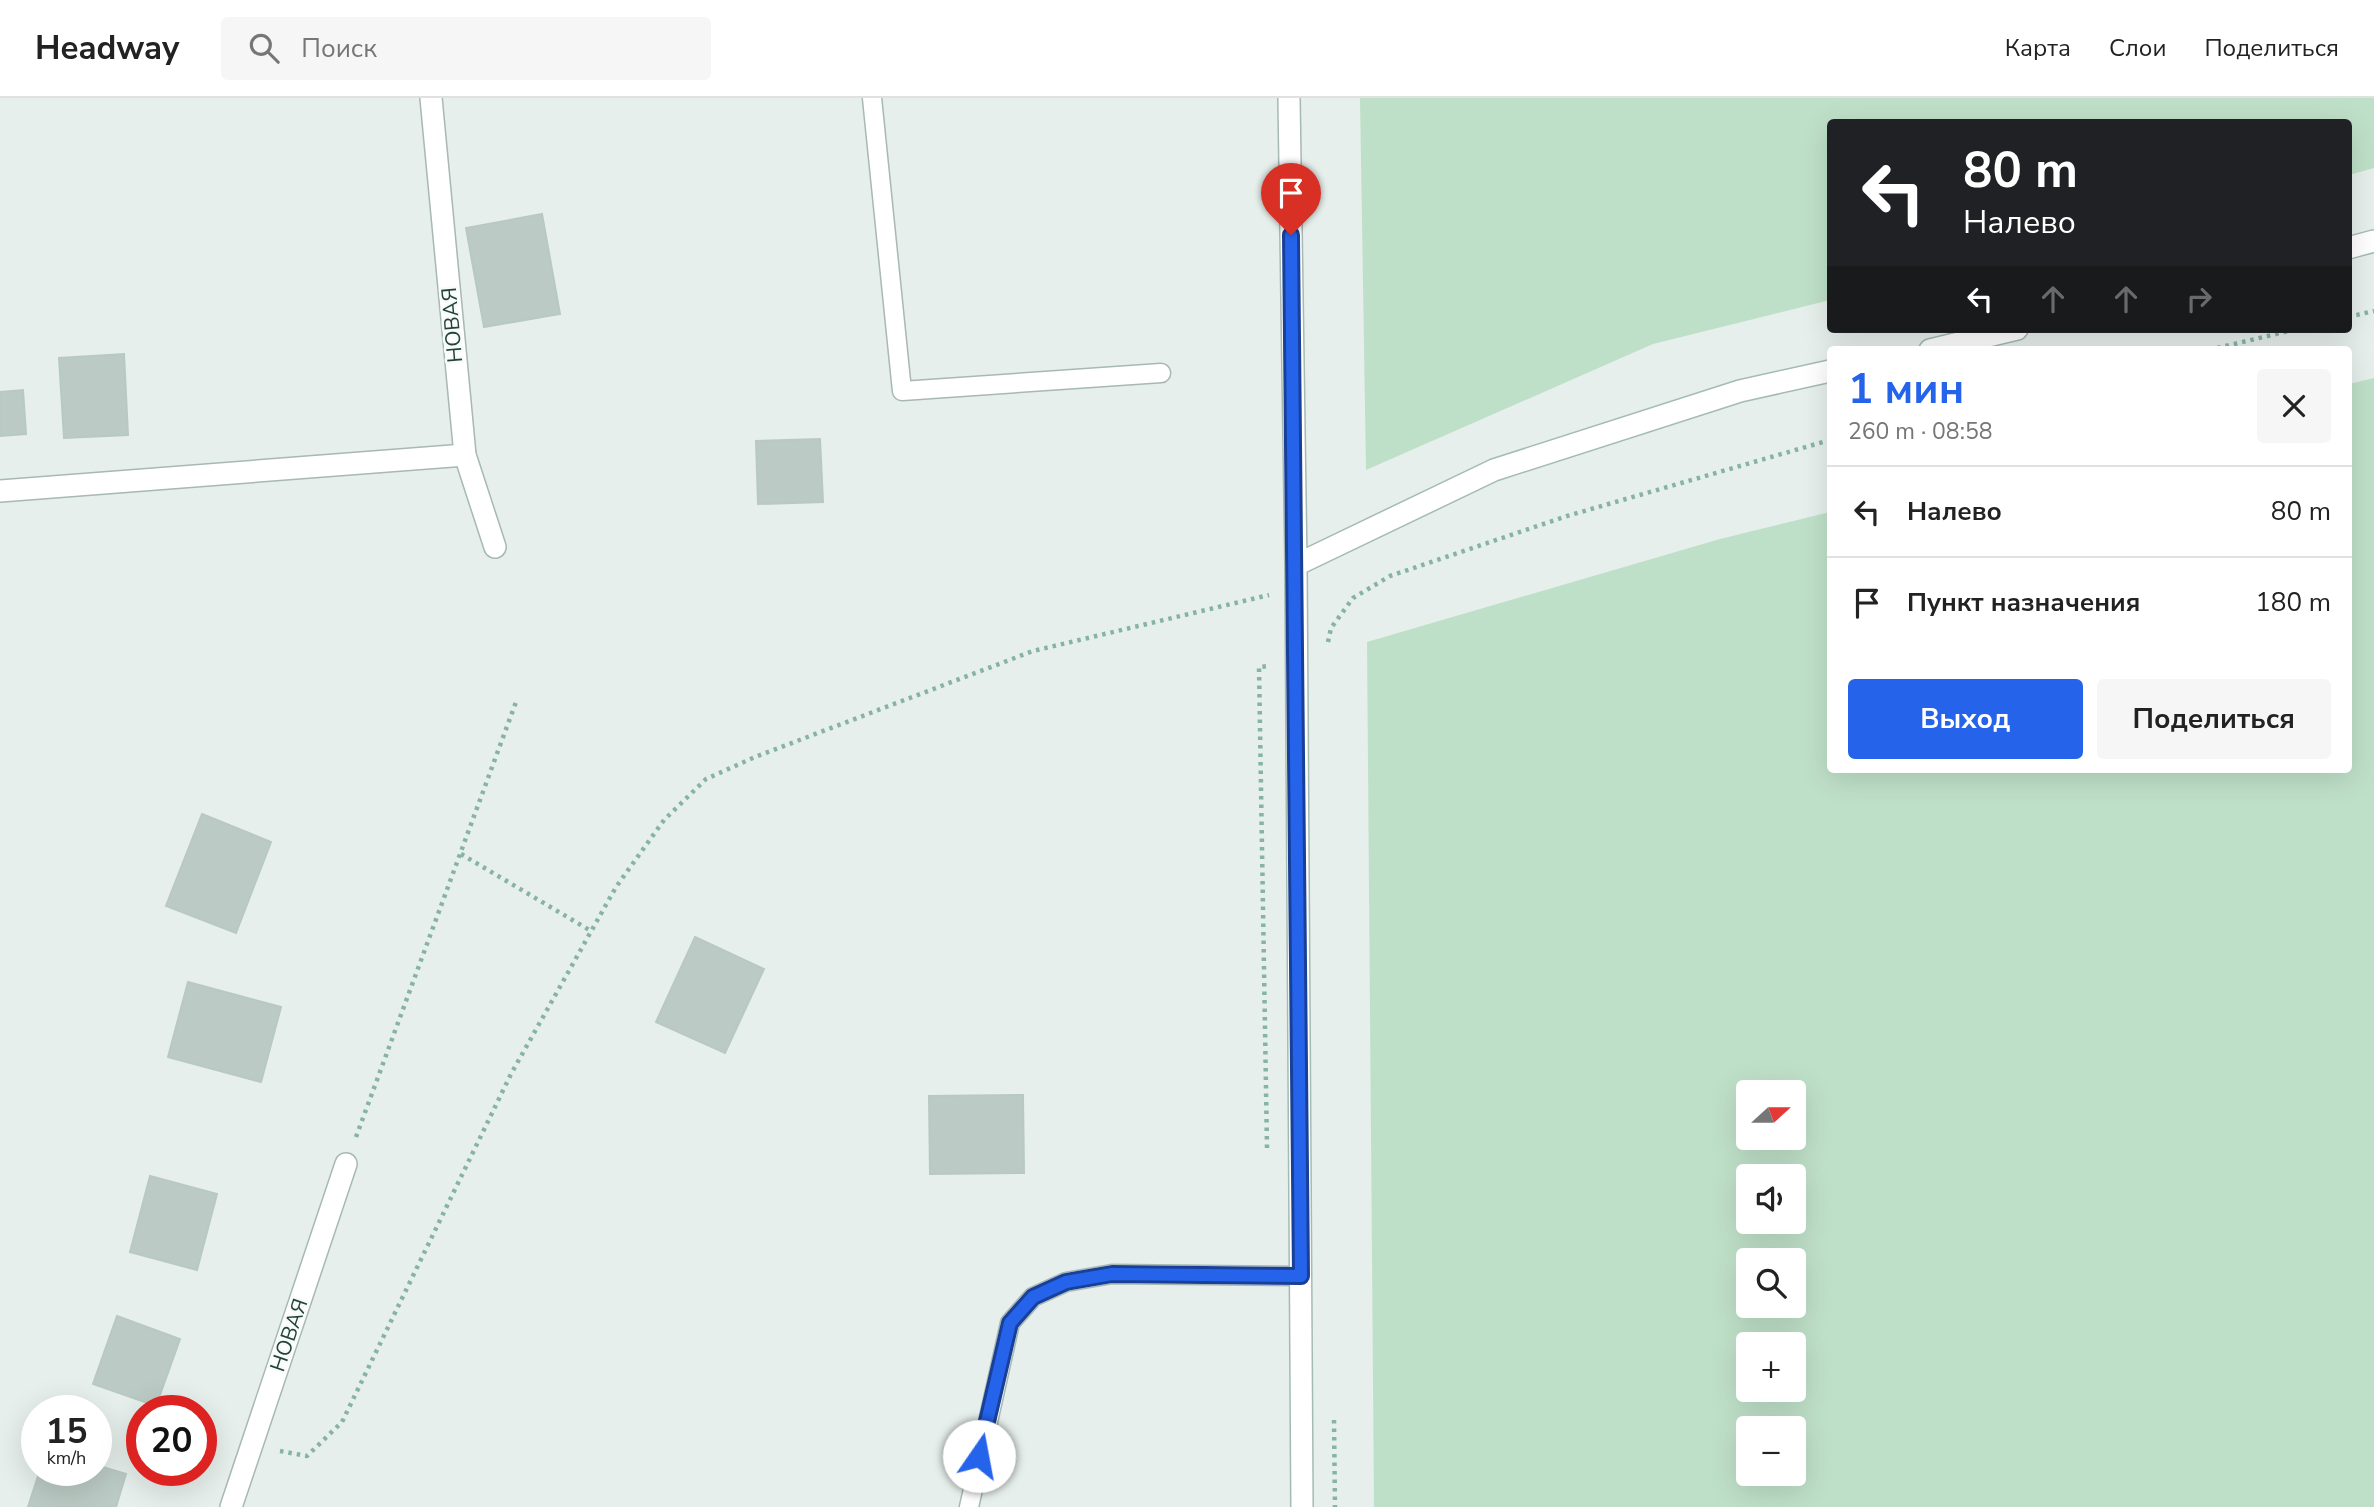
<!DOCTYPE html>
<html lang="ru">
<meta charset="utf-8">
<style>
:root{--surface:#fff;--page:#f6f6f6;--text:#222;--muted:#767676;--line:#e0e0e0;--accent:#2563eb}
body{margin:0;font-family:"Nunito Sans",sans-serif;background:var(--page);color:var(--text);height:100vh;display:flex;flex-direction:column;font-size:26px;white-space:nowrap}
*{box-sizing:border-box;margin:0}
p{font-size:23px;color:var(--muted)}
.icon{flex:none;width:38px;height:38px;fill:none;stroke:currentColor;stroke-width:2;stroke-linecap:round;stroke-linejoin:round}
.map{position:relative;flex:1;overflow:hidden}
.drawer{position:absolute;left:1827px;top:248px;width:525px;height:427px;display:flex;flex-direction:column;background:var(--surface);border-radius:7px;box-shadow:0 7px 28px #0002}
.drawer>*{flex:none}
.guide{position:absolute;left:1827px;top:21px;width:525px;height:214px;border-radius:7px;box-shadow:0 7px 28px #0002;background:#202124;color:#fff;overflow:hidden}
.needle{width:46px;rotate:69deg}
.controls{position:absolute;left:1736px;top:982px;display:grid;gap:14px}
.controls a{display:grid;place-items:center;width:70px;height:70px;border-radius:7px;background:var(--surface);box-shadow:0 7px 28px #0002;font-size:35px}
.speed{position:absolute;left:21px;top:1297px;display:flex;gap:14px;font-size:35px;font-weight:700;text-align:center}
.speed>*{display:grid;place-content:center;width:91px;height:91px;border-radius:50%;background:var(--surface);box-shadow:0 7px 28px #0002;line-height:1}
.speed small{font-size:18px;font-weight:400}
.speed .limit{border:10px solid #d22;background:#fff;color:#111}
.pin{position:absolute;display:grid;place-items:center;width:60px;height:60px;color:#fff;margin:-72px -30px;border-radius:50% 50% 50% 0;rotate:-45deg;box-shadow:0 0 7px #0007}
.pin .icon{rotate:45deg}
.me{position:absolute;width:77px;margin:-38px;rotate:12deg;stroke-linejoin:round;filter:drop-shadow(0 0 5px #0008)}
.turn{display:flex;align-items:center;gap:24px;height:147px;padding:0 21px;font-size:32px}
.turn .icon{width:91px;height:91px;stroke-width:2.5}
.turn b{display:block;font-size:49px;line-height:60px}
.lanes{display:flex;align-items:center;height:66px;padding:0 21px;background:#0003;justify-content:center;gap:35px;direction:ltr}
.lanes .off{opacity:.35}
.round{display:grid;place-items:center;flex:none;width:74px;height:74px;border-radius:7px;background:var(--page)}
.head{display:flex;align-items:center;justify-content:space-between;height:119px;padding:0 21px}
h1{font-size:42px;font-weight:700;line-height:52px;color:var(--accent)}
.action{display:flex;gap:14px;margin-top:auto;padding:14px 21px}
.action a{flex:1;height:80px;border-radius:7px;background:var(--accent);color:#fff;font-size:28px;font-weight:700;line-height:80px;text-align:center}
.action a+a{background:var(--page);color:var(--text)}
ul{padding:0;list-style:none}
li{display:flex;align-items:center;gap:21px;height:91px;padding:0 21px;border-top:2px solid var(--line)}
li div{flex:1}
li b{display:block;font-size:26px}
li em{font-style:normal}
header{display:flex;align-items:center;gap:42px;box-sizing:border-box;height:98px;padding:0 35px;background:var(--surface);border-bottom:2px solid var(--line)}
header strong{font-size:33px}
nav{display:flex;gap:38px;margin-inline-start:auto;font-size:24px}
.search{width:490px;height:63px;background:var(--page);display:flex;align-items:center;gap:18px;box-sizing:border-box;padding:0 24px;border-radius:7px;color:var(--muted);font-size:26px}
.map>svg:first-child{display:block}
</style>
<header>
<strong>Headway</strong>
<div class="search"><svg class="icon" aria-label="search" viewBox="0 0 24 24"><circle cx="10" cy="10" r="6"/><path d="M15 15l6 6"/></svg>Поиск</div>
<nav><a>Карта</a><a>Слои</a><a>Поделиться</a></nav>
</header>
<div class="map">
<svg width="2374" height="1409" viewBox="0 0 2374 1409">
<rect width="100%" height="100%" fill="#e6efeb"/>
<g fill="#bfe0c8" fill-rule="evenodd">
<path d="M1360 0H2374V70L2349 77 2348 24H1830V202L1653 246 1366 372Z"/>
<path d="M2374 280V1409H1374L1367 544 1720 441 1830 414V672H2348L2349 286ZM1748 994H1794V1040H1748ZM1748 1078H1794V1124H1748ZM1748 1162H1794V1208H1748ZM1748 1246H1794V1292H1748ZM1748 1330H1794V1376H1748Z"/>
</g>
<g fill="#bbcac4" stroke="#b8c9c2" stroke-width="2">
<path d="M542 116 560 216 484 229 466 130Z"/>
<path d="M124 256 128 337 64 340 59 260Z"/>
<path d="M23 292 26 336 0 338V294Z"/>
<path d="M820 341 823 404 758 406 756 343Z"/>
<path d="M202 716 271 744 236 835 166 808Z"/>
<path d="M695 839 764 871 725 955 656 924Z"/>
<path d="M188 884 281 909 261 984 168 959Z"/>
<path d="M1023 997 1024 1075 930 1076 929 998Z"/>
<path d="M150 1078 217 1096 197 1172 130 1154Z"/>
<path d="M117 1218 180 1241 156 1308 93 1286Z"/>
<path d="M96 1367 126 1376 116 1409H28L40 1372H96Z"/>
</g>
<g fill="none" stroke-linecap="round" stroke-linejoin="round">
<defs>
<g id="lane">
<path d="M872 0 902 293 1161 275"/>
<path d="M969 1409 1010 1225 1033 1199 1066 1184 1112 1176 1301 1178"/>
</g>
<g id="street">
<path d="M431 0 465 357 495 449"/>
<path d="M1289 0 1296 467"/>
<path d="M0 393 465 357"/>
<path d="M231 1409 346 1066"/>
</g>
<g id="secondary">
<path d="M2348 150 2374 143"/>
<path d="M1930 252 2017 231"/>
<path d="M1302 1409 1296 467 1494 372 1740 293 1830 273"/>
</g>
</defs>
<use href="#lane" stroke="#a8b8b2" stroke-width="21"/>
<use href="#street" stroke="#a8b8b2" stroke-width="24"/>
<use href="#secondary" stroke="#a4bbb3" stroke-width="24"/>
<g stroke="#86b3a5" stroke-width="4.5" stroke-dasharray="3.5 5" stroke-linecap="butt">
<path d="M2348 219 2374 213"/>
<path d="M2209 252 2297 231"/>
<path d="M1328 544 1331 530 1353 500 1390 478 1567 418 1830 342"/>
<path d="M461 756 591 833"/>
<path d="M356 1039 516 604"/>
<path d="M1267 1050 1259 569 1269 568"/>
<path d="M1334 1322 1335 1409"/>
<path d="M280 1353 307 1358 342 1324 511 976 616 789 664 722 706 681 755 659 1033 553 1269 497"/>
</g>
<use href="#lane" stroke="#fff" stroke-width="18"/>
<use href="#street" stroke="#fff" stroke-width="21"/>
<use href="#secondary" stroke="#fff" stroke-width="21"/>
</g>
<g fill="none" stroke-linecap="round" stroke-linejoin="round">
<defs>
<path id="route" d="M979 1358 1010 1225 1033 1199 1066 1184 1112 1176 1301 1178 1291 137"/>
</defs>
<use href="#route" stroke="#184099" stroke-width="18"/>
<use href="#route" stroke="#2563eb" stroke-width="12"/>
</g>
<g text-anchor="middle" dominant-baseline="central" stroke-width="5" stroke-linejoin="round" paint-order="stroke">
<g font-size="21" fill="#24423a" stroke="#f7fbf9">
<text transform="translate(452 227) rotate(-95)">НОВАЯ</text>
<text transform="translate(289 1237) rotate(-71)">НОВАЯ</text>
</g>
</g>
</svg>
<div class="controls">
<a><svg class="needle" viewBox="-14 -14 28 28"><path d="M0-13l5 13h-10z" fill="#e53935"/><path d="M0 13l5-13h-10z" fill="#767676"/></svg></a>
<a><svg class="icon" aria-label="sound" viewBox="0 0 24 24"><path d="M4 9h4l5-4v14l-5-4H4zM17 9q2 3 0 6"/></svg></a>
<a><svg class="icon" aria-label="search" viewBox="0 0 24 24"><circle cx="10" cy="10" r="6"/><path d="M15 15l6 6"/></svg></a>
<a>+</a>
<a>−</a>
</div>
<div class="speed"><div>15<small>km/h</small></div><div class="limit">20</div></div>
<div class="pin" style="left:1291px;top:137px;background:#d93025"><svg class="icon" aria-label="arrive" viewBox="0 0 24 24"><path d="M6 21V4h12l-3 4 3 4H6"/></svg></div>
<svg class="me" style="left:979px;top:1358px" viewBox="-20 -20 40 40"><circle r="19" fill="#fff"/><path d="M0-13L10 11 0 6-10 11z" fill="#2563eb"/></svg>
<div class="guide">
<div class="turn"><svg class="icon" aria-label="left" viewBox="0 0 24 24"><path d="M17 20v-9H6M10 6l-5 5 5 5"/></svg><div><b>80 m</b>Налево</div></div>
<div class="lanes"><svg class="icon" aria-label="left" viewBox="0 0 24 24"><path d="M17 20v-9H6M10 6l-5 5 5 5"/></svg><svg class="icon off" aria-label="ahead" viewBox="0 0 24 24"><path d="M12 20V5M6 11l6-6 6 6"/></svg><svg class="icon off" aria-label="ahead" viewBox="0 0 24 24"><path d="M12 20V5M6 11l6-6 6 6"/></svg><svg class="icon off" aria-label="right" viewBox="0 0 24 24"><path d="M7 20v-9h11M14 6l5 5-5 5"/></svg></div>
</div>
<section class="drawer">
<div class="head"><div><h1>1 мин</h1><p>260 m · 08:58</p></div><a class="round"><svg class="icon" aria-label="close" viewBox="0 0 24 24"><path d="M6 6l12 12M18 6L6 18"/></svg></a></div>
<ul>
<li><svg class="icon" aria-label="left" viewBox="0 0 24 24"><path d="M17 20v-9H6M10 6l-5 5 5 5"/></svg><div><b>Налево</b></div><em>80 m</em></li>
<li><svg class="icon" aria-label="arrive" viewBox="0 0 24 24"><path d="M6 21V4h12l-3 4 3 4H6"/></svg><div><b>Пункт назначения</b></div><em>180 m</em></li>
</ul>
<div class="action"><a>Выход</a><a>Поделиться</a></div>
</section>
</div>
